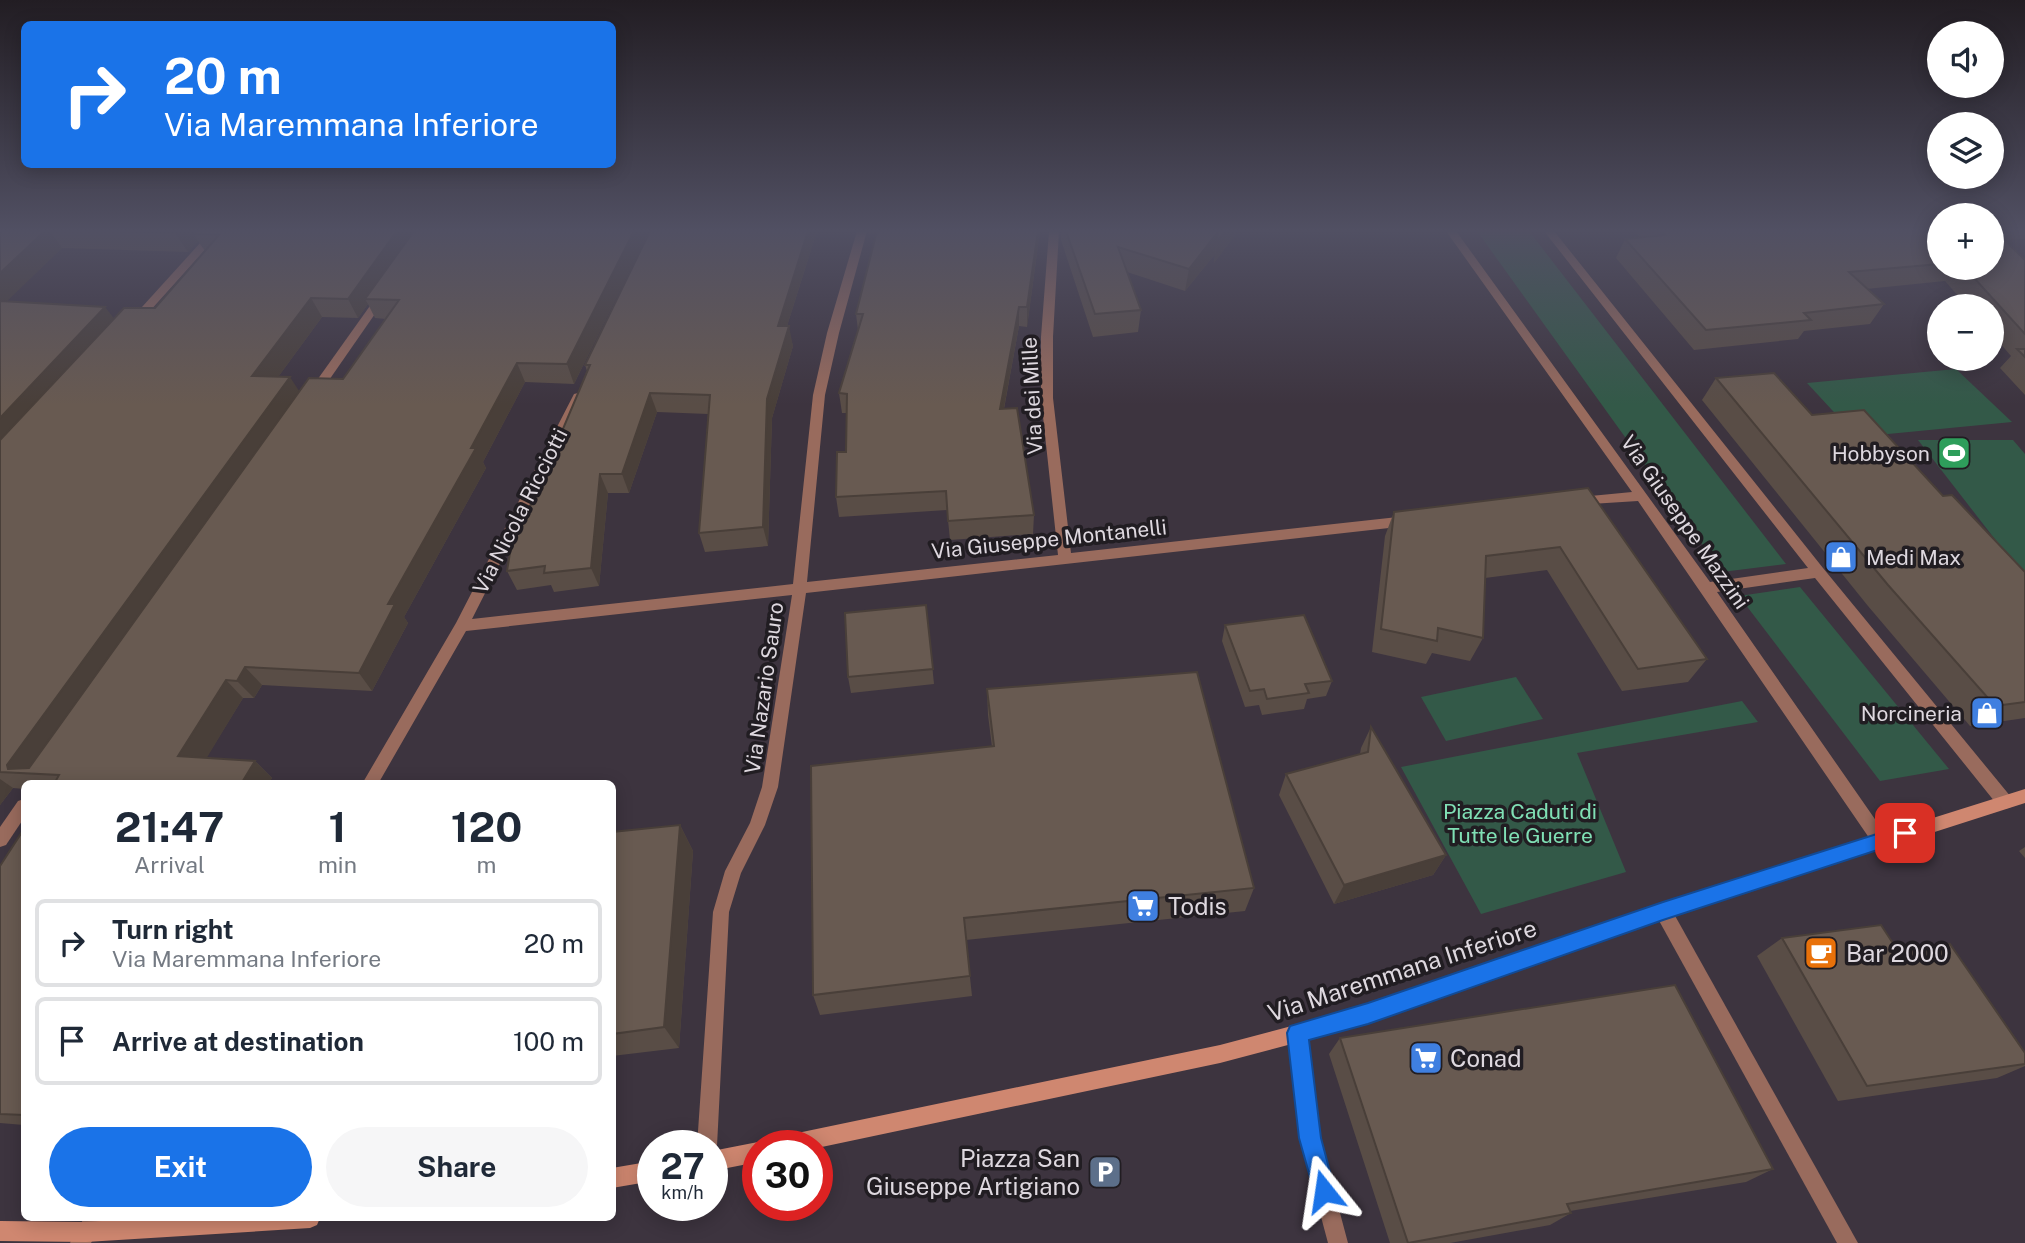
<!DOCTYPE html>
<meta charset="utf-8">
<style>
:root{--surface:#fff;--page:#f6f6f7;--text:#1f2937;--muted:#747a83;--line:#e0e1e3;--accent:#1a73e8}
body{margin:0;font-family:"Public Sans",sans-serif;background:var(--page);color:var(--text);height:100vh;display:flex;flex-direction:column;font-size:26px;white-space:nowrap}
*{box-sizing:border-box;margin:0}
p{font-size:23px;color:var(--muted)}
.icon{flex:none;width:38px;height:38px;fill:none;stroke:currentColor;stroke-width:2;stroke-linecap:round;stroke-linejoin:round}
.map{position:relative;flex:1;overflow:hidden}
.sheet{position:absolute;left:21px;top:780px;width:595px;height:441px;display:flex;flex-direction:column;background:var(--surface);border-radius:10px;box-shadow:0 4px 18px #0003}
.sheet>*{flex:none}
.banner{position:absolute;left:21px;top:21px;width:595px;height:147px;border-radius:10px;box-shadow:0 4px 18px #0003;background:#1a73e8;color:#fff;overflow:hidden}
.controls{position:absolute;left:1927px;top:21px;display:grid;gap:14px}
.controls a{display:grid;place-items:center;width:77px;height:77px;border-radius:50%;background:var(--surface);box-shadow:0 4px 18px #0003;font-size:35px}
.speed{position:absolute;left:637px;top:1130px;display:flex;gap:14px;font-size:35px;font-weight:700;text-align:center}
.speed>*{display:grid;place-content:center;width:91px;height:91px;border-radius:50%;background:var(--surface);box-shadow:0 4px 18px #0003;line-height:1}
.speed small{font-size:18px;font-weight:400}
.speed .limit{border:10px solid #d22;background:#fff;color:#111}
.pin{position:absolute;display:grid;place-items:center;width:60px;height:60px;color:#fff;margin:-30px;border-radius:14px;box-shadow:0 4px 10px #0006}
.me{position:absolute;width:77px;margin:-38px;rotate:345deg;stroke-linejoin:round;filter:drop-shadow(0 0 5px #0008)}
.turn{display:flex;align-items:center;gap:24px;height:147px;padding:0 28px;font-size:32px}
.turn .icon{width:91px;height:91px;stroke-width:2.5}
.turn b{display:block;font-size:49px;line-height:60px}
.eta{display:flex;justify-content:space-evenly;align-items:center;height:119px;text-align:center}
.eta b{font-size:42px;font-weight:700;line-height:49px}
.action{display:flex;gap:14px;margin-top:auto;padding:14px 28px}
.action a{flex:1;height:80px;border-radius:42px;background:var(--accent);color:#fff;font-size:28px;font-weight:700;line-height:80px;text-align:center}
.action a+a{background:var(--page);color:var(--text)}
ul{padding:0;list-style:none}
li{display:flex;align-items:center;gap:21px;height:88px;margin:0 14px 10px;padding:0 14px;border:4px solid var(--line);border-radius:10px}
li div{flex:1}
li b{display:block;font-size:26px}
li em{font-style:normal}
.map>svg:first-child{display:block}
</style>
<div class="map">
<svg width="2025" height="1243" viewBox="0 0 2025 1243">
<rect width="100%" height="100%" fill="#3d343f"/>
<g fill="#335948">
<path d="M1477 231H1529L1786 564 1722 572Z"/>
<path d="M1956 369 2012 422 1857 437 1807 383Z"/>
<path d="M1918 440H2013L2025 454V578Z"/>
<path d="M1800 587 1949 769 1880 781 1739 596Z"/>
<path d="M1516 677 1543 719 1446 741 1421 697Z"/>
<path d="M1742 701 1758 722 1577 753 1626 872 1481 914 1401 767Z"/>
</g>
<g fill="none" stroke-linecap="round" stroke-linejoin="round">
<g fill="#996b5d" fill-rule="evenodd">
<path d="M211 231H222L140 322H132V318Z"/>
<path d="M857 231H867L839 333 825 395 807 582 1058 555 1041 398V337L1049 231H1059L1053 337V398L1071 553 1407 516 1413 521 1407 526 806 593 778 787 765 825 741 873 729 912 717 1146 712 1154V1146H697L713 912 725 871 750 823 762 787 792 595 466 631 378 784H362L456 623 574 394 578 393 584 397 472 619 793 584 813 395 827 333Z"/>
<path d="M1446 231H1456L1710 582 1808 568 1544 231H1554L1823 568 2011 797 2013 802 2011 807 2005 809 1999 807 1815 578 1717 592 1886 835 1888 840 1886 845 1880 847 1874 845 1638 501 1575 505 1574 502 1575 499 1580 497 1632 492Z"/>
<path d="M381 295 386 298 318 396H310V390L377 296Z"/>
<path d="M24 799V818L6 845 0 847V827L18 801Z"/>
<path d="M1663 903 1669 905 1858 1243H1837L1657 917 1655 911 1657 905Z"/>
<path d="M1297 1024 1303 1027 1306 1033 1320 1138 1348 1243H1328L1300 1138 1288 1033 1291 1027Z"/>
<path d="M84 1218H105L91 1243H70Z"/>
</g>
<g fill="#cf8770" fill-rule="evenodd">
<path d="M2025 789V803L1663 919 1333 1033 1220 1063 817 1148V1146H773L776 1139 783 1136 1220 1045 1333 1015 1663 903Z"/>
<path d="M758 1142 765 1146H758V1162L712 1171V1151Z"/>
<path d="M653 1161V1181L612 1188V1168Z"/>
<path d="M148 1218H320L317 1225 310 1228 86 1242 0 1241V1221L86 1222Z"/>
</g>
</g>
<g fill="#594d46" fill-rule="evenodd">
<path d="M0 231H649L574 384 525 382 483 462 486 468 404 617 408 623 372 691 262 685 254 698H243L206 758 255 761 272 778 268 784H24V789L13 788 0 805ZM198 241 205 251 155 308 114 319 6 301 62 248 188 252ZM368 304 375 318 386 319 343 379 299 391 278 377 322 317 358 318Z"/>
<path d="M817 231 787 326 793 346 772 418 768 546 705 552 699 533 708 414 657 412 629 493H608L599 586 554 592 551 585 517 590 507 571 527 514 587 371 585 365Z"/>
<path d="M827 231H855L854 232Z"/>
<path d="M868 231H1040L1027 327 1019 326 1004 409 1034 515 1033 534 950 540 947 510 839 517 836 497 846 452 847 413H842L839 393 858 330 856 314 877 233H869Z"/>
<path d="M1061 231H1238L1214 263 1215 254 1185 291 1127 272 1141 310 1138 332 1093 337 1061 240Z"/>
<path d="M1634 231H1939V268H1992V231H2025V239L2004 240 2025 260V395L2000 368 2011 356 1992 334V306H1967L1945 281 1866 289 1884 304 1870 324 1804 331 1798 339 1694 350 1616 258 1625 239 1640 238Z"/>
<path d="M1716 378 1812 415 1943 496 2025 572V718L1970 726 1868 606 1702 400Z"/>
<path d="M1588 488 1707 659 1688 682 1622 691 1547 570 1485 578 1483 638 1470 661 1432 653 1426 664 1372 652 1385 536 1394 512Z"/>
<path d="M926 605 934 684 851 693 848 677Z"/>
<path d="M1225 625 1332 681 1326 696 1307 699 1304 709 1262 715 1259 705 1245 707 1222 641Z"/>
<path d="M987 689 1254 888 1245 911 966 940 972 996 820 1015 813 995 992 747 988 715Z"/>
<path d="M1371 727 1446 855 1433 875 1334 904 1279 795 1286 774 1360 754 1361 748Z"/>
<path d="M680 825 693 851 679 1048 612 1056V832Z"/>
<path d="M24 829V1125L0 1123V866Z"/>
<path d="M2025 847V858L2019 851Z"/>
<path d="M1782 938 1898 951 2025 1053V1066L1997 1078 1838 1101 1757 956Z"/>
<path d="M1340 1038 1773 1169 1746 1182 1570 1211 1571 1213 1550 1225 1450 1243H1390L1329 1054Z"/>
</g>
<g fill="#493f39">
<path d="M45 231H50L62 248 0 308V273Z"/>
<path d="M177 231H207L194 234 198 241 188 252 175 233Z"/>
<path d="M397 231H420L365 299 368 304 358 318 348 299Z"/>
<path d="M634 231H649L574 384 567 364Z"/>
<path d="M808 231H817L781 345 778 326Z"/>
<path d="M1038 231H1040L1027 327V307Z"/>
<path d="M1225 231H1238L1214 263 1217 241Z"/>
<path d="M1218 232 1215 254 1185 291 1189 269Z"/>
<path d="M311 298 322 317 265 395 252 376Z"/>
<path d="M105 307 120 326 0 456V418Z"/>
<path d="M1019 307V326L1000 429V409Z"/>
<path d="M789 326 793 346 772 418 768 546 763 527 767 399Z"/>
<path d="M517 363 525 382 483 462 486 468 404 617 408 623 372 691 359 673 388 604Z"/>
<path d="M290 377 303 397 36 774 8 769 7 765Z"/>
<path d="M650 393 657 412 629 493 622 474Z"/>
<path d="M600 474 608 493 599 586 591 568Z"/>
<path d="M245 667 262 685 254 698 237 681Z"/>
<path d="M226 680 243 698 197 774 178 756Z"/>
<path d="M255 761 272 778 268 784H241Z"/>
<path d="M0 779 13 788 0 805Z"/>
<path d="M680 825 693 851 679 1048 664 1027Z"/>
<path d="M1446 855 1433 875 1334 904 1344 885Z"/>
</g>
<g fill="#685a51" stroke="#493f39" stroke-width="2">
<path d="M0 231H45L0 273Z"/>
<path d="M117 231H177L175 233Z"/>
<path d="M196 231H397L348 299 311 298 252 376 290 377 7 765 8 769 29 768 309 378 343 379 399 300 365 299 414 231H634L567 364 517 363 471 448H476L388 604H395L359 673 245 667 237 681 226 680 178 756 255 761 241 784H54L59 775 0 772V440L124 308H155L219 235 194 234Z"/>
<path d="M650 231H808L778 326H789L767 399 763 527 699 533 710 395 650 393 622 474H600L591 568 544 573 545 566 507 571 516 516 527 514 590 365H585Z"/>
<path d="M877 231H1038L1027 307H1019L1000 409 1017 408 1034 515 948 521 946 491 836 497 837 452H846L847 394 839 393 863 314H856Z"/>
<path d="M1066 231H1225L1217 241 1218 232 1189 269 1118 247 1141 310 1095 314Z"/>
<path d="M1661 231H1939V264L1849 272 1884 304 1804 313 1811 320 1706 330 1625 239 1665 235Z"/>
<path d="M1992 231H1995L2025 260V334L1965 268H1992Z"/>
<path d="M0 301 105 307 0 418Z"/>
<path d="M2017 349H2025V357Z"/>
<path d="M1774 373 1812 415 1864 410 1943 496 1952 495 2025 572V702L1995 706 1888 585 1716 378Z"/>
<path d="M1588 488 1707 659 1638 669 1560 547 1486 556 1483 638 1438 628 1437 641 1381 629 1394 512Z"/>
<path d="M926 605 933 669 848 677 845 613Z"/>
<path d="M1304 615 1332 681 1305 684 1309 693 1267 699 1264 689 1250 691 1225 625Z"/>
<path d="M1197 672 1254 888 964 918 970 976 813 995 811 766 994 746 987 689Z"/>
<path d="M1371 727 1446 855 1344 885 1286 774 1368 752Z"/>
<path d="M680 825 664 1027 612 1034V832Z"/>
<path d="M24 829V1115L0 1114V866Z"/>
<path d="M1881 925 1898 951 1950 944 2025 1053V1064L1867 1086 1782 938Z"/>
<path d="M1675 985 1773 1169 1567 1204 1571 1213 1408 1243 1340 1038Z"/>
</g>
<linearGradient id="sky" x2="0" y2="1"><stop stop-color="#221d23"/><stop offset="0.57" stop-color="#515063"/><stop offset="1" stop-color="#515063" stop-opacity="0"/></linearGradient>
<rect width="2025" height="405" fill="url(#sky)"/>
<path fill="#1a73e8" stroke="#114b97" stroke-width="2" d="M1905 825 1912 827 1914 833 1912 839 1905 841 1663 920 1368 1024 1309 1040 1321 1138 1335 1191 1332 1198 1324 1202 1316 1198 1299 1138 1287 1033 1290 1026 1368 1003 1663 902Z"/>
<defs>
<symbol id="stadium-square" viewBox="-11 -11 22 22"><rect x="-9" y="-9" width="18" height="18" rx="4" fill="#2e9e5b" stroke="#211d22"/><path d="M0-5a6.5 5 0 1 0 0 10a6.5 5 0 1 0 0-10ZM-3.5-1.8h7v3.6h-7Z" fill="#fff"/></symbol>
<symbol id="shop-square" viewBox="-11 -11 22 22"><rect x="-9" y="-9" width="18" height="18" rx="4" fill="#3f7fe0" stroke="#211d22"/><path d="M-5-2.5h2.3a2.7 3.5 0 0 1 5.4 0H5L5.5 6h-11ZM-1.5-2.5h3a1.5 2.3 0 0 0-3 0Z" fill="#fff"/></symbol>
<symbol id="supermarket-square" viewBox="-11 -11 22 22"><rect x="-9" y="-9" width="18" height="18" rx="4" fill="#3f7fe0" stroke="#211d22"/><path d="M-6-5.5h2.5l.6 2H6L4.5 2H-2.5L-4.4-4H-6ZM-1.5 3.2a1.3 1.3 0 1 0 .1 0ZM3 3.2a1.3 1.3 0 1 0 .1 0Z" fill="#fff"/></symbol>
<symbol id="cafe-square" viewBox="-11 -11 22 22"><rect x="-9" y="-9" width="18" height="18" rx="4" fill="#e8710a" stroke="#211d22"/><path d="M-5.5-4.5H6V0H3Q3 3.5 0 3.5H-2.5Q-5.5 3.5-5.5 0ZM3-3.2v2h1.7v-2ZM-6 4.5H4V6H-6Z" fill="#fff"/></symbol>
<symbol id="parking-square" viewBox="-11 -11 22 22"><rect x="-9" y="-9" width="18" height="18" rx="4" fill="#5c6f8a" stroke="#211d22"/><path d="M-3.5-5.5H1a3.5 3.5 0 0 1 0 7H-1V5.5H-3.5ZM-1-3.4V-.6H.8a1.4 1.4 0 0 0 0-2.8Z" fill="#fff"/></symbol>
</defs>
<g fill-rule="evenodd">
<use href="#stadium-square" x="1935" y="434" width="38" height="38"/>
<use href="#shop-square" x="1822" y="538" width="38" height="38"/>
<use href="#shop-square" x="1968" y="694" width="38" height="38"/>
<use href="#supermarket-square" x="1124" y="887" width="38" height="38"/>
<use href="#cafe-square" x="1802" y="934" width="38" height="38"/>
<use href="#supermarket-square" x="1407" y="1039" width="38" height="38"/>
<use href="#parking-square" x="1086" y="1153" width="38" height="38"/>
</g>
<g text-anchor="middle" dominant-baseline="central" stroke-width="7" stroke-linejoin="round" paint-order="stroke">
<g font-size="21" fill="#ded8df" stroke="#211d22">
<text transform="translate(1032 396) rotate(-93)">Via dei Mille</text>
<text transform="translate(520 511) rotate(-63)">Via Nicola Ricciotti</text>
<text transform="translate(1685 522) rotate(55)">Via Giuseppe Mazzini</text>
<text transform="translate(1049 539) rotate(-6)">Via Giuseppe Montanelli</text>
<text transform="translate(764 688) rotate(-82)">Via Nazario Sauro</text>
</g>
<g font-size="21" fill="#ded8df" stroke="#211d22" text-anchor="end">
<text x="1930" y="453">Hobbyson</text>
<text x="1866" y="557" text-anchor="start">Medi Max</text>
<text x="1962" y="713">Norcineria</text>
</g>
<g font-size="21" fill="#80e0b5" stroke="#211d22">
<text x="1520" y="811">Piazza Caduti di<tspan x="1520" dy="24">Tutte le Guerre</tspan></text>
</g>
<g font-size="24" fill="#ded8df" stroke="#211d22" text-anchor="start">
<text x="1168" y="906">Todis</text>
<text x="1846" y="953">Bar 2000</text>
<text x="1450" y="1058">Conad</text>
<text x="1080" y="1158" text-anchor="end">Piazza San<tspan x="1080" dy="28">Giuseppe Artigiano</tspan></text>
</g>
<g font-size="24" fill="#ded8df" stroke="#211d22">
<text transform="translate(1402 970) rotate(-18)">Via Maremmana Inferiore</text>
</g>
</g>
</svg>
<div class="controls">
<a><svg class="icon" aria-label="sound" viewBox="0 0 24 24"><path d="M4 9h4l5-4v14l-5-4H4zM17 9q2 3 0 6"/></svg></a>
<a><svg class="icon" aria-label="layers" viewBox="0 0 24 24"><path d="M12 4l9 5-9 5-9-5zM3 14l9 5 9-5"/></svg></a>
<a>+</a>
<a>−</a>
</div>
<div class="speed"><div>27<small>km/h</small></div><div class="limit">30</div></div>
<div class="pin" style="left:1905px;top:833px;background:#d93025"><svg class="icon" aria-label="arrive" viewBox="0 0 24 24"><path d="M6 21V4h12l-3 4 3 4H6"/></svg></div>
<svg class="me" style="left:1324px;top:1191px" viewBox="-20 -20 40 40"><path d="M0-17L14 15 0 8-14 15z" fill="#1a73e8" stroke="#fff" stroke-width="4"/></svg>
<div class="banner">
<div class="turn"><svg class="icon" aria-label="right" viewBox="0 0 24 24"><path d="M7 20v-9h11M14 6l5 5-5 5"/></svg><div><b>20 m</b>Via Maremmana Inferiore</div></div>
</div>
<section class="sheet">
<div class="eta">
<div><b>21:47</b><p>Arrival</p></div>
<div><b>1</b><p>min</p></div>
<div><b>120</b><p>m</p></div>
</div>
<ul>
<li><svg class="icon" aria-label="right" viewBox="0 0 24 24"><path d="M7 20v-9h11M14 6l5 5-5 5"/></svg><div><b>Turn right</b><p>Via Maremmana Inferiore</p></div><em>20 m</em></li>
<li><svg class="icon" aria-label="arrive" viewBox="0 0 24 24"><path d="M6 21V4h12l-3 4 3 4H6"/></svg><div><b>Arrive at destination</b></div><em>100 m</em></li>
</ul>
<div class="action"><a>Exit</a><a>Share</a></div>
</section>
</div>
